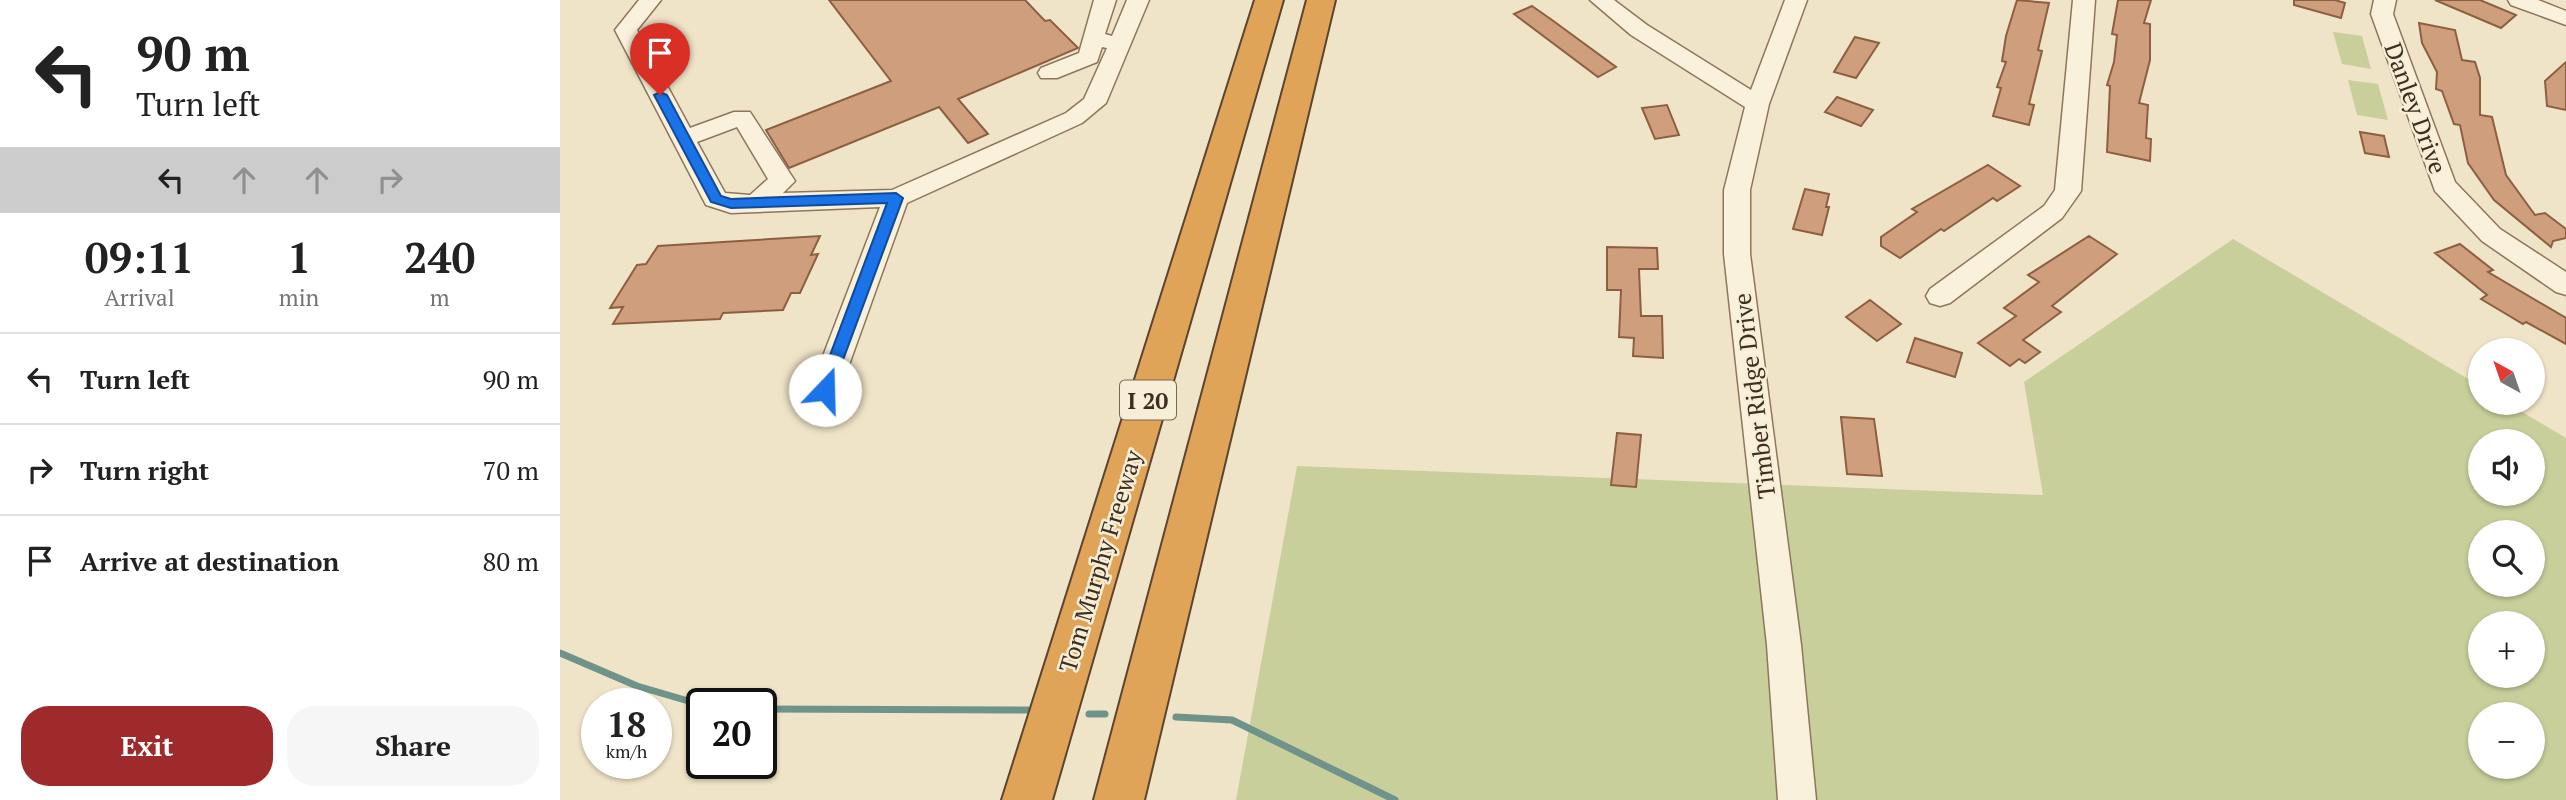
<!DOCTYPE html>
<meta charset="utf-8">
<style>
:root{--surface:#fff;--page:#f6f6f6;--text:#222;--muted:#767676;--line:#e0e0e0;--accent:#9e2a2b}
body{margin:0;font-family:"PT Serif",serif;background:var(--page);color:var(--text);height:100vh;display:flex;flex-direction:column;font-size:26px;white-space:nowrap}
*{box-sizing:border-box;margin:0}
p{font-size:23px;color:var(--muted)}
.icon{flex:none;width:38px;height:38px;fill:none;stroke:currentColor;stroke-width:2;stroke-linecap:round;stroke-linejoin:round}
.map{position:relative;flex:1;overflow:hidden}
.panel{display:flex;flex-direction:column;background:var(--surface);width:560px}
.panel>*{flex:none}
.hud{background:#fff;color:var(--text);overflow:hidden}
.needle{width:46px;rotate:320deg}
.fabs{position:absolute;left:1908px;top:338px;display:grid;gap:14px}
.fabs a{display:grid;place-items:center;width:77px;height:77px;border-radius:50%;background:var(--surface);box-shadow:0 2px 5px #0004;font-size:35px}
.speed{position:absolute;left:21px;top:688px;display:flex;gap:14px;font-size:35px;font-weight:700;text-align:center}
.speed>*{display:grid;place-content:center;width:91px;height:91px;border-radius:50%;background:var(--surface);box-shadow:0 2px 5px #0004;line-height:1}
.speed small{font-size:18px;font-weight:400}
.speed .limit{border:4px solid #111;border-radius:10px;background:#fff;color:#111}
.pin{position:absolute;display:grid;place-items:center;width:60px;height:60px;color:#fff;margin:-72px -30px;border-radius:50% 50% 50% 0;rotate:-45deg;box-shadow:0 0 7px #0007}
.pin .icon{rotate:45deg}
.me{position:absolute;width:77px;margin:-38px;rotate:21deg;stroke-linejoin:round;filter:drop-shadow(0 0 5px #0008)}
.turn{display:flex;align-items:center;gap:24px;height:147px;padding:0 21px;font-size:32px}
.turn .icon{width:91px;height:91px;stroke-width:2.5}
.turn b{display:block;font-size:49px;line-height:60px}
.lanes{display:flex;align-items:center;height:66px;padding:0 21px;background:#0003;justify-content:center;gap:35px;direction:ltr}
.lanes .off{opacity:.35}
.eta{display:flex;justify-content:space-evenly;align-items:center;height:119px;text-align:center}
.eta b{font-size:42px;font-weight:600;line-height:49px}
.primary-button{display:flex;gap:14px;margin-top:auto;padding:14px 21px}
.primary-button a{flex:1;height:80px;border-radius:28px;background:var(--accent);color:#fff;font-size:28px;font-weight:600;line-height:80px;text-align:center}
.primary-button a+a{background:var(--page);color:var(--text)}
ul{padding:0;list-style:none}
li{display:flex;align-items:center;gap:21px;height:91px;padding:0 21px;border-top:2px solid var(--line)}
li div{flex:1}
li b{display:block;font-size:26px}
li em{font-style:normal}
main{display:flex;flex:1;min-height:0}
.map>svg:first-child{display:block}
</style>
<main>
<section class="panel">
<div class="hud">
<div class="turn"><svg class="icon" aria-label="left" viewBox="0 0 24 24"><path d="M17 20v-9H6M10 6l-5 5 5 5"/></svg><div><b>90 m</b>Turn left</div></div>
<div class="lanes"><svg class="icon" aria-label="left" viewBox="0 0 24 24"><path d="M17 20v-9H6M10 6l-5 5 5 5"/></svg><svg class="icon off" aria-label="ahead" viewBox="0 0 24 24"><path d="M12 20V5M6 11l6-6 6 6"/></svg><svg class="icon off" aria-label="ahead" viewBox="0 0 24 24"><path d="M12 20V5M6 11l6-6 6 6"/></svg><svg class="icon off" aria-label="right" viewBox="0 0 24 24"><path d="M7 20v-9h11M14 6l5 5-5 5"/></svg></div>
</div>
<div class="eta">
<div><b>09:11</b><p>Arrival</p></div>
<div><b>1</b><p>min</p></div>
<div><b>240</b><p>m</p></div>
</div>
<ul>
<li><svg class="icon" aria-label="left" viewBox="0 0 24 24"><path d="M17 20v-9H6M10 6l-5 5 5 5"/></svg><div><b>Turn left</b></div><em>90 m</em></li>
<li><svg class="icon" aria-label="right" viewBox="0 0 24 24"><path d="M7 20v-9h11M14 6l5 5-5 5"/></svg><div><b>Turn right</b></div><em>70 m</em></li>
<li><svg class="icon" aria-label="arrive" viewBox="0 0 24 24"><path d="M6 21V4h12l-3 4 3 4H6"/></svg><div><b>Arrive at destination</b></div><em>80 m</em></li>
</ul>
<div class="primary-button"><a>Exit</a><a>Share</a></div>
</section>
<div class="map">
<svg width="2006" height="800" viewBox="0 0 2006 800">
<rect width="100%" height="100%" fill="#f0e4c8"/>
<g fill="#c9cf9b" fill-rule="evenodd">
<path d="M1773 32 1802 36 1811 69 1782 64Z"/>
<path d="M1788 80 1818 84 1828 120 1797 115Z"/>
<path d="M1673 239 1920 386V402L1947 403 2006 438V800H676L737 466 1483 495 1464 382ZM1920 441H1972V494H1920ZM1920 532H1972V584H1920ZM1920 623H1972V676H1920ZM1920 714H1972V766H1920Z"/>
</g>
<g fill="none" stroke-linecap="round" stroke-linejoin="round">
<g stroke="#6f938a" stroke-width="7">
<path d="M0 653 77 686 142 705"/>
<path d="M201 709 468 710"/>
<path d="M529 714H545"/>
<path d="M616 717 672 720 835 800"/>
</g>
</g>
<g fill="#cf9f7d" stroke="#8d5f41" stroke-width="2">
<path d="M269 0H465L485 21 490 20 518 48 398 99 428 134 408 143 379 107 229 168 206 130 331 81Z"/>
<path d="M1457 0 1489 3 1478 50 1482 51 1469 104 1474 105 1469 125 1433 116 1441 88 1437 87 1446 62 1442 61 1446 36Z"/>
<path d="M1558 0H1591L1584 23 1590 24V60L1579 103 1588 105 1586 138 1591 139 1590 161 1547 152 1550 86 1547 85 1554 62 1557 35 1552 34Z"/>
<path d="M1734 0H1775L1785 3 1781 18 1734 5Z"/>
<path d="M1875 0H1920L1956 15 1941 28Z"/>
<path d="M972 6 992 20 1056 67 1038 77 954 14Z"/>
<path d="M1859 23 1895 30 1902 60 1915 62 1920 78V115L1932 117 1946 175 1975 215 1985 213 2006 229V238L1993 241 1991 247 1934 200 1908 163 1900 125 1894 124 1882 91 1876 89 1877 72 1862 43Z"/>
<path d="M1295 37 1319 43 1296 78 1274 72Z"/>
<path d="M2006 62V110L1987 106 1985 81Z"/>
<path d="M1277 97 1313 110 1301 126 1265 112Z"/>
<path d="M1107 105 1119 135 1095 139 1082 108Z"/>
<path d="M1800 132 1824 136 1829 157 1805 153Z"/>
<path d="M1428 165 1460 186 1437 201 1433 198 1384 231 1381 229 1340 258 1321 246V237L1357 212 1352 209Z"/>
<path d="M1245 189 1269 194 1266 207H1269L1262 235 1233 229Z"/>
<path d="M260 236 251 255 258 254 240 293H231L223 310 163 313 160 319 53 324 63 307 50 308 77 265 86 264 98 246Z"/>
<path d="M1529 236 1557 254 1492 306 1501 312 1463 340 1480 352 1465 363 1459 359 1450 366 1418 343 1456 316 1444 308 1479 282 1468 275Z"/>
<path d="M1900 244 1933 270 1928 272 2006 318V344L1966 322 1963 324 1921 299 1927 295 1875 253Z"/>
<path d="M1047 247 1097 248 1098 269H1079L1081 316H1102L1103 358 1073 356 1074 338 1059 337 1061 290H1047Z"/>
<path d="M1310 300 1341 324 1317 341 1286 317Z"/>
<path d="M1355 338 1402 353 1395 377 1347 362Z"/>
<path d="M1281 417 1314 419 1322 476 1287 474Z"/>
<path d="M1057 433 1081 435 1076 487 1051 485Z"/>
</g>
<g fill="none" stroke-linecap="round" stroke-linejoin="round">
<defs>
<g id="minor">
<path d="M79 0H101L77 30 130 128 174 112H190L235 181 223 193 332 190 506 113 524 99 547 48 542 47 537 62 497 78H481L478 73 481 68 519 53 534 0H556L545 34 552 36 567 0H589L546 103 522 123 347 203 280 390 275 398 265 402 255 398 250 390 320 207 171 213 146 205 55 30ZM177 127 208 179 190 195 165 193 137 142Z"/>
<path d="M1030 0H1054L1087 25 1191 90 1225 0H1247L1209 104 1190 190V254L1241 645 1256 800H1218L1207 645 1164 254V190L1185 107 1071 35Z"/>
<path d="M1513 0H1535L1521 191 1502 218 1390 303 1380 306 1370 303 1366 296 1370 289 1484 206 1495 190Z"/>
<path d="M1814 0H1836L1833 14 1895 182 1940 229 2006 272V295L1996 292 1922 241 1875 191 1811 14Z"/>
<path d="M1948 0H1978L2006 11V25L1951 5Z"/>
</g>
<g id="highway">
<path d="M695 0H723L492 800H442Z"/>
<path d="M747 0H775L584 800H534Z"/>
</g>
</defs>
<use href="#minor" stroke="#8d765c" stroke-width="3"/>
<use href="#highway" stroke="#5b4430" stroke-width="4"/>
<use href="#minor" fill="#faf1dc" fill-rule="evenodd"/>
<use href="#highway" fill="#e0a458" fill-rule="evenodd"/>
</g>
<path fill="#1a73e8" stroke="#114b97" stroke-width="2" d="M100 92 107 95 161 196 171 199 336 193 343 198 270 395 265 397 257 390 327 203 171 208 151 202 94 95Z"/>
<g text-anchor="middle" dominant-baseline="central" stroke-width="5" stroke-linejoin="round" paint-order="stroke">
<rect fill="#f7eed8" stroke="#756857" stroke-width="2" x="560" y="380.5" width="56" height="39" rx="5"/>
<g font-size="23" font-weight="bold" fill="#3d2e20">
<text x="588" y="400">I 20</text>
</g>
<g font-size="24" fill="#3d2e20" stroke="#f7eed8">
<text transform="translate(1856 108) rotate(70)">Danley Drive</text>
<text transform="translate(1194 396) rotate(-97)">Timber Ridge Drive</text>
<text transform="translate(540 561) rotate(-73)">Tom Murphy Freeway</text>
</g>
</g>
</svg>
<div class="fabs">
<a><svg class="needle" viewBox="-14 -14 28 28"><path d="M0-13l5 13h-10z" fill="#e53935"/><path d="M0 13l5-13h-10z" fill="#767676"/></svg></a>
<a><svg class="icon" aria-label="sound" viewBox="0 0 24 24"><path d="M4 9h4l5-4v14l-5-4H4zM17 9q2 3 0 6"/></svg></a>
<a><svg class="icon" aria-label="search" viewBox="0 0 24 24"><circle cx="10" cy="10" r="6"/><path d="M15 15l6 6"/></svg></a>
<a>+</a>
<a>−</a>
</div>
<div class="speed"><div>18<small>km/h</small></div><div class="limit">20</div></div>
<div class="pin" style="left:100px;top:95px;background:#d93025"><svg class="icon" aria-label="arrive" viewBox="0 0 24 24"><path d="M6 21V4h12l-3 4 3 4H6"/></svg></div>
<svg class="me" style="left:265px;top:390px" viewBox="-20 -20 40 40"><circle r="19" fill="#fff"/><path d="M0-13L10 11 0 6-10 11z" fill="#1a73e8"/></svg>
</div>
</main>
